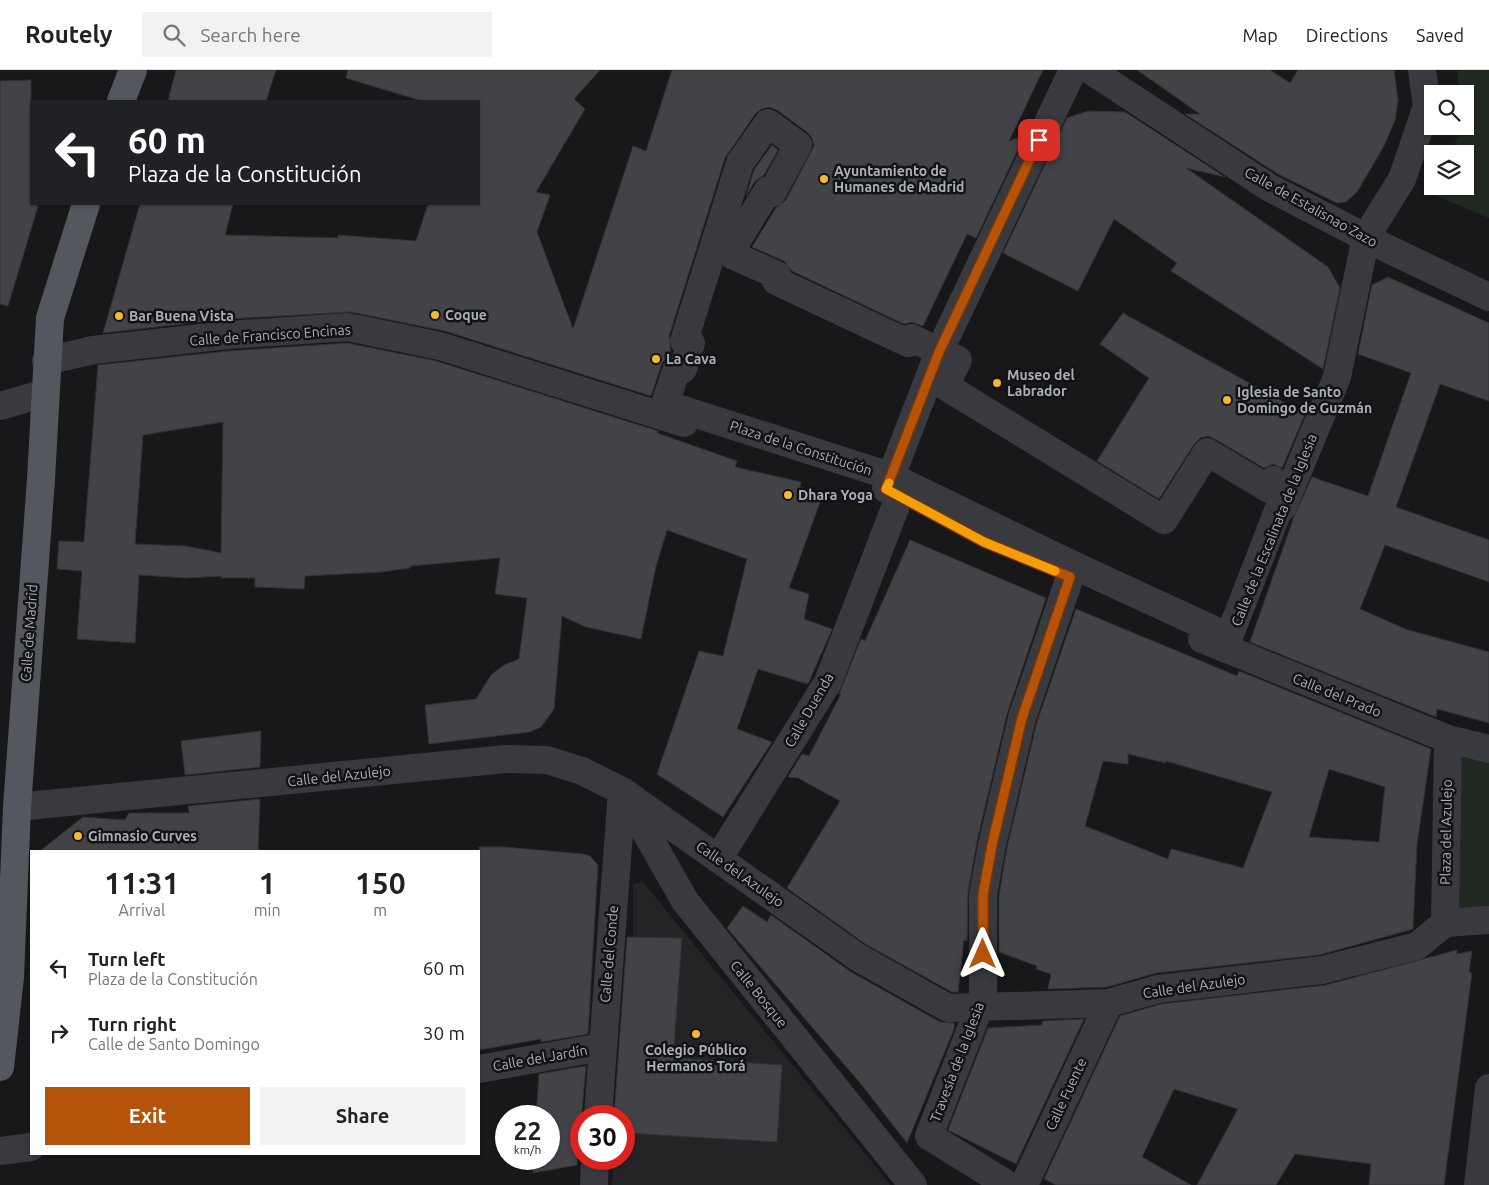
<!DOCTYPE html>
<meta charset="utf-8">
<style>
:root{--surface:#fff;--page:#f2f2f2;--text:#222;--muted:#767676;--line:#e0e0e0;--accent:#b45309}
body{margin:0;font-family:Ubuntu,sans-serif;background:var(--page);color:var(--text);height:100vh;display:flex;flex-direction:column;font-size:19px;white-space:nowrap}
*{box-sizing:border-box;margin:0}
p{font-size:16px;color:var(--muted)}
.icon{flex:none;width:28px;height:28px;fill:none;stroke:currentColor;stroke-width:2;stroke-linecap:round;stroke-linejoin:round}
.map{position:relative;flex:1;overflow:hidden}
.drawer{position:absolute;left:30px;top:780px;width:450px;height:305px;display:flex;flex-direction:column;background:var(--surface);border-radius:0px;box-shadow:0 1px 4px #0004}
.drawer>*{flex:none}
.hud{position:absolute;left:30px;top:30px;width:450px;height:105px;border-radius:0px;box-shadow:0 1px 4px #0004;background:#202124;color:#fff;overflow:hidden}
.buttons{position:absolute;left:1424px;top:15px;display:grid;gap:10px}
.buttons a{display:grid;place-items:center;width:50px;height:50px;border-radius:0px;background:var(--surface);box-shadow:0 1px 4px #0004;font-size:25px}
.speed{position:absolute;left:495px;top:1035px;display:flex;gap:10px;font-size:25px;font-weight:700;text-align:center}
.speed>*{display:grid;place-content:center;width:65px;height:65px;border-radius:50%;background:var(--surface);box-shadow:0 1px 4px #0004;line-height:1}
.speed small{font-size:12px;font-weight:400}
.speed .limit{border:8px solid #d22;background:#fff;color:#111}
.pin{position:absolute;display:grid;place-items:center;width:42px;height:42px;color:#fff;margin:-21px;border-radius:10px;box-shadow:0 2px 8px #0006}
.me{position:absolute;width:55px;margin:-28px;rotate:0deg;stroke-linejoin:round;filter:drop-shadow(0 0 4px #0008)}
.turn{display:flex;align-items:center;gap:18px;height:105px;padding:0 15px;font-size:22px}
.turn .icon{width:65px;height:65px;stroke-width:2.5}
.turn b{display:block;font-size:35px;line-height:42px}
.eta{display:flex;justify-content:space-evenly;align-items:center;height:85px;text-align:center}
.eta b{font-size:30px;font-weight:600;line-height:35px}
.cta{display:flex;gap:10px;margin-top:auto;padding:10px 15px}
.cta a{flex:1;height:58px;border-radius:0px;background:var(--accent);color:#fff;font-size:20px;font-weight:600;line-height:58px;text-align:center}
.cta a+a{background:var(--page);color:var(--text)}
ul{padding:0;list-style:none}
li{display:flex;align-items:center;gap:15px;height:65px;padding:0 15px}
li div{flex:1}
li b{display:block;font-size:19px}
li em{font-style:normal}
header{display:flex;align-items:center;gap:30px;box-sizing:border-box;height:70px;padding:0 25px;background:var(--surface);border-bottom:1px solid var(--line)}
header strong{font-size:24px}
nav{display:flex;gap:28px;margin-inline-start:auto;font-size:18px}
.search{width:350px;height:45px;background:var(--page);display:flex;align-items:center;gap:12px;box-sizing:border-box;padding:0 18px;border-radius:0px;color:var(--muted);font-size:19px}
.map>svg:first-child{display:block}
</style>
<header>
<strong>Routely</strong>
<div class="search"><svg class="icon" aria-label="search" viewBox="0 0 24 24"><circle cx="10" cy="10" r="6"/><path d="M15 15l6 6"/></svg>Search here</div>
<nav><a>Map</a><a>Directions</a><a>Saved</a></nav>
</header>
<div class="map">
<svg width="1489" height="1115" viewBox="0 0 1489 1115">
<rect width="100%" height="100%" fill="#18181a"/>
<path fill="#242427" d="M643 812 876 1097 890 1115H612L614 1089H624V1046H618L633 867V814Z"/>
<g fill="#202921">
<path d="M1457 0H1489V148L1434 125 1438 116H1465V84H1452L1460 56H1465V24H1460Z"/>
<path d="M1448 669 1489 679V850L1445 853Z"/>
</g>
<g fill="#424347" stroke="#323236" fill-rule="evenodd">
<path d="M176 0H276L266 31H168Z"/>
<path d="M348 0H600L574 29 585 39 536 122 550 125 537 162 573 259 633 76 646 81 672 0H1043L1009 71 1025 65 976 168 967 164 923 256 911 252 904 254 792 201 784 191 752 177 776 138 786 130 814 76 812 68 807 62 777 40 769 37 761 39 755 44 725 88 669 266 671 284 662 293 651 326 445 261 351 242 226 249 103 263 140 134H233L225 165 338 168V165L416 171 428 134H479V31H422L346 8Z"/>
<path d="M1137 0H1270L1290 13 1298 0H1394L1398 30 1395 50 1384 76 1357 122 1346 132 1337 133 1278 104 1185 44H1200Z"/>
<path d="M31 10V134L38 136 8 236 0 234V11Z"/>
<path d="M1088 41 1125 42 1225 107 1186 98 1328 197 1340 218 1323 299 1171 201 1177 193 1114 149 1078 221 1003 183 1067 48Z"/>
<path d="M772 75 778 80 764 105 755 111 746 126 754 100Z"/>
<path d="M1388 207 1489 253V331L1440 314 1396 437 1489 470V512L1385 475 1360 539 1405 559 1489 582V653L1437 639 1436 647 1250 572 1294 447 1312 407 1368 426 1411 303 1358 284 1372 215Z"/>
<path d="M1123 243 1305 344 1282 398 1273 394 1264 398 1215 369 1208 366 1200 368 1194 374 1159 429 1097 391 1149 308 1100 274Z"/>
<path d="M347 273 436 291 658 361 657 363 737 391 735 397 801 412 800 417 823 424 789 518 809 524 804 549 832 559 808 614 758 599 737 659 772 672 723 747 657 704 699 581 723 586 747 489 667 460 656 496 641 569 586 557 562 546 554 639 541 657 530 662 429 674 425 635 476 629 491 605 504 595 519 589 527 528 495 524 500 488 410 496V498L382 502 305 506 304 519 255 517V508H221V506L186 508 139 505 135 573 77 569 82 501 57 499 59 471 84 472 98 295 229 281ZM223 352 221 483 186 476 135 474 143 365Z"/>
<path d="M910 470 1046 528 1007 644 977 771 968 822 967 871 964 870 958 922H952L867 875 787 818 840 731 798 708 788 707 802 684 809 686 841 624H839L861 569 865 571Z"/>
<path d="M1076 539 1237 606 1239 601 1431 679 1417 774 1413 859 1319 885 1156 903 1107 917 1048 919 1051 904 1036 899 1037 896 999 882V826L1007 778 1037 652ZM1128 684 1166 693V691L1272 722 1243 798 1171 779 1168 789 1085 756 1103 691 1128 694ZM1329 699 1385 717 1379 772 1309 767Z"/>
<path d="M261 661 260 697 185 705 181 671Z"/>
<path d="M260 729 258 781H40L83 747 125 750 129 743H189L188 736Z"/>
<path d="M479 777H504L583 784 590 786 598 795 588 964 541 972V969L479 980Z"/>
<path d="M743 836 767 852 771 845 851 902 940 952 954 953V959L907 1073 861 1014 727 858Z"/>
<path d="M627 867 682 868 673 988 782 995 777 1072 624 1063V1046H614Z"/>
<path d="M1457 880V884L1472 881 1469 902 1472 903 1444 1115H1369L1371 1094 1295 1084 1276 1115H1197L1238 1039 1174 1019 1142 1087 1191 1115H1056L1044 1109 1120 946 1161 934 1326 915Z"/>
<path d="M1084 949 1016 1094 948 1060 988 958 1042 955 1043 951Z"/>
<path d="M586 996 577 1095 533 1103 534 1089H549V1046H536L539 1004Z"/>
</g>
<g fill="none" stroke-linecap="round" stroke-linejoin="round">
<g stroke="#393a40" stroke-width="28">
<path d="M1090 0 1270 118 1382 176 1489 227"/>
<path d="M768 53 798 75 772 123 768 120 738 169 732 185 777 205 776 211 908 273 911 268 958 290 945 316 1164 450 1207 382 1269 419 1273 410 1286 420 1229 567 1073 495 890 406 665 334 677 298 683 299 691 273 684 271 740 93Z"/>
<path d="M46 291 93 280 228 265 348 257 440 276 684 353"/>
<path d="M0 336 45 323"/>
<path d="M886 419 939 282 1073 0"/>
<path d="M1283 437 1337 307 1366 167 1402 109 1427 36 1422 0"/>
<path d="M1202 569 1448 669 1489 679"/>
<path d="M1448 669 1445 853 1489 850"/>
<path d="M627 729 685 831 913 1115"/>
<path d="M17 737 506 689 547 690 582 701 622 721 859 888 948 938 1109 933 1158 919 1322 900 1417 876 1445 853"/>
<path d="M718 789 828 612 900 425"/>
<path d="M479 999 602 977"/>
<path d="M598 1046 622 721"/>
<path d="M0 1081 31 1077"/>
<path d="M594 1115 595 1089"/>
<path d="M1008 1115 929 1066 980 936 983 924V825L992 775 1022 648 1070 507"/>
<path d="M1024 1115 1109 933"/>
<path d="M1478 1115 1489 1018"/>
</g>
<g stroke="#55575f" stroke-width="28">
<path d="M121 31 133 0"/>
<path d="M0 997 10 907 17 737 41 409 50 248 86 134"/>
</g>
</g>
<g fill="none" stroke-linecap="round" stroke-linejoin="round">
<defs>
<path id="route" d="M983 884V825L992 775 1022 648 1070 507 984 472 886 419 939 282 1039 70"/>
</defs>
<use href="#route" stroke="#753606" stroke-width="12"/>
<use href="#route" stroke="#b45309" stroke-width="9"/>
<path stroke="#f59e0b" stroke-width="9" d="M889 413 886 419 984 472 1055 501"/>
</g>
<g fill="#f9b632" stroke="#131315" stroke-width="2">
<circle cx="824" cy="109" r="5"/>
<circle cx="435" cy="245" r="5"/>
<circle cx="119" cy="246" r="5"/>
<circle cx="656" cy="289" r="5"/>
<circle cx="997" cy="313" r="5"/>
<circle cx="1227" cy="330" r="5"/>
<circle cx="788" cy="425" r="5"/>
<circle cx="78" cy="766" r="5"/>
<circle cx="696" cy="964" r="5"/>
</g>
<g text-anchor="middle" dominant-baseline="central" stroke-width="5" stroke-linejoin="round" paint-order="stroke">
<g font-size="14" font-weight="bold" fill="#aaafba" stroke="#131315" text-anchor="start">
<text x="834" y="101">Ayuntamiento de<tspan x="834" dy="16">Humanes de Madrid</tspan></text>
<text x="445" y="245">Coque</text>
<text x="129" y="246">Bar Buena Vista</text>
<text x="666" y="289">La Cava</text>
<text x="1007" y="305">Museo del<tspan x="1007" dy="16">Labrador</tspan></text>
<text x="1237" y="322">Iglesia de Santo<tspan x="1237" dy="16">Domingo de Guzmán</tspan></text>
<text x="798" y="425">Dhara Yoga</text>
<text x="88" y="766">Gimnasio Curves</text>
<text x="696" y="980" text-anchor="middle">Colegio Público<tspan x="696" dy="16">Hermanos Torá</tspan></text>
</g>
<g font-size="14" fill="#aaafba" stroke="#131315">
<text transform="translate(1311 137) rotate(29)">Calle de Estalisnao Zazo</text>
<text transform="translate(270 265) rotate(-4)">Calle de Francisco Encinas</text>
<text transform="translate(801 378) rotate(18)">Plaza de la Constitución</text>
<text transform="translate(1274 460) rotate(-68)">Calle de la Escalinata de la Iglesia</text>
<text transform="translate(29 563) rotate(-86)">Calle de Madrid</text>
<text transform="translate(1337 625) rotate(22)">Calle del Prado</text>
<text transform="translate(809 640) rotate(-60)">Calle Duenda</text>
<text transform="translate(339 706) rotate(-6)">Calle del Azulejo</text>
<text transform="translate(1446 762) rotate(-89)">Plaza del Azulejo</text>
<text transform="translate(740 804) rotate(35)">Calle del Azulejo</text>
<text transform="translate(609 884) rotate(-85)">Calle del Conde</text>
<text transform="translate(1194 916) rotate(-8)">Calle del Azulejo</text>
<text transform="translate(759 924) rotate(51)">Calle Bosque</text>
<text transform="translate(540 988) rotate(-10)">Calle del Jardín</text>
<text transform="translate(957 992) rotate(-69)">Travesía de la Iglesia</text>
<text transform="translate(1066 1024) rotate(-65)">Calle Fuente</text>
</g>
</g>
</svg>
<div class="buttons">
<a><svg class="icon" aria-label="search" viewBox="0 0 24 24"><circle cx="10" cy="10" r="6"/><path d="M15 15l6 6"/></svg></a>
<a><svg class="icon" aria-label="layers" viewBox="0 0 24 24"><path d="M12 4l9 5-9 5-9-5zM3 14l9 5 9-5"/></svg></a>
</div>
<div class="speed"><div>22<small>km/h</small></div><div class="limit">30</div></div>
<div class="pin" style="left:1039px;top:70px;background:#d93025"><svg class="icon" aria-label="arrive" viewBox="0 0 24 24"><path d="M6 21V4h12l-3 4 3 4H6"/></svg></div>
<svg class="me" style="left:983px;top:884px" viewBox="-20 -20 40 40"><path d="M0-17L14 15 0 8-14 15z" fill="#b45309" stroke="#fff" stroke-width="4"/></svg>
<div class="hud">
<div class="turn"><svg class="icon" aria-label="left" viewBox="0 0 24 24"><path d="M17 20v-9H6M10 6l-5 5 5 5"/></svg><div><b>60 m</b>Plaza de la Constitución</div></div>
</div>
<section class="drawer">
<div class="eta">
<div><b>11:31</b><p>Arrival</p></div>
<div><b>1</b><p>min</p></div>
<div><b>150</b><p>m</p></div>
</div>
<ul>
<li><svg class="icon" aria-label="left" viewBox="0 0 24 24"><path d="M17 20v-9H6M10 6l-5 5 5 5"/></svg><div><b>Turn left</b><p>Plaza de la Constitución</p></div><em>60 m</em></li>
<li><svg class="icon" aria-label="right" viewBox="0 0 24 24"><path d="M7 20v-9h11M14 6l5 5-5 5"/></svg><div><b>Turn right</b><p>Calle de Santo Domingo</p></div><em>30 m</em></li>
</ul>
<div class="cta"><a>Exit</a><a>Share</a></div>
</section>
</div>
